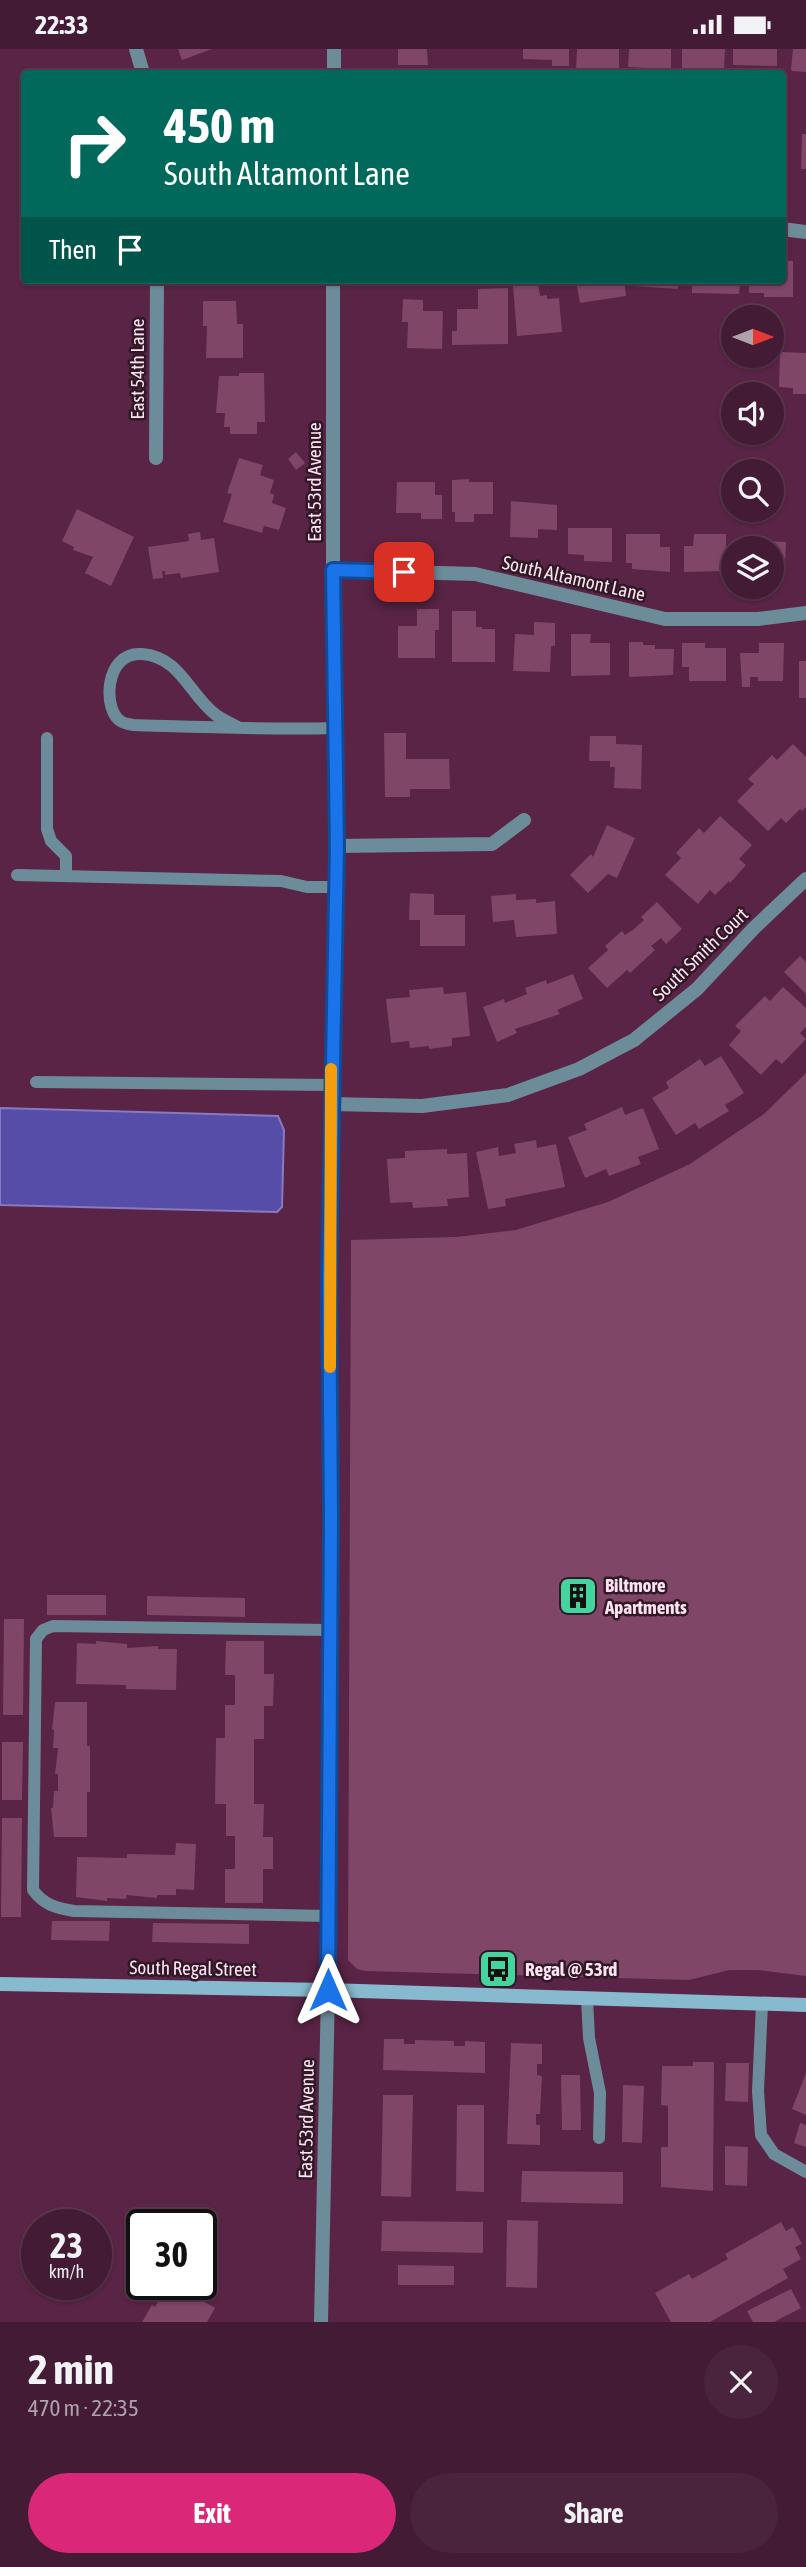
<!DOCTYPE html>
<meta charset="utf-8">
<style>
:root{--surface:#431b34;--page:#4a243c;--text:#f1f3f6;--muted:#afa1ac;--line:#5b394f;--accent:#db2777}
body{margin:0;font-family:"Asap Condensed",sans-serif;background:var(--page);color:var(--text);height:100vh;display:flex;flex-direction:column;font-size:26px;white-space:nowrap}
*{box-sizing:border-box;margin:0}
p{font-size:23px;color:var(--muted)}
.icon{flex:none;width:38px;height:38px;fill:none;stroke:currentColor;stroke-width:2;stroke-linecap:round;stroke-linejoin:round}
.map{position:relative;height:2273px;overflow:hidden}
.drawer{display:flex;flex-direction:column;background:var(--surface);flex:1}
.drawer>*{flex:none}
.banner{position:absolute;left:21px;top:21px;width:765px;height:214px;border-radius:7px;box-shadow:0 2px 5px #0004,0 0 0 2px var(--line);background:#00695c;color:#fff;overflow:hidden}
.needle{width:46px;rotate:90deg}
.buttons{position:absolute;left:721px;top:256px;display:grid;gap:14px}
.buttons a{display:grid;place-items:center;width:63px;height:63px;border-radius:50%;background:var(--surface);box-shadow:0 2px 5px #0004,0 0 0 2px var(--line);font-size:35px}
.speed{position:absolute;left:21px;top:2160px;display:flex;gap:14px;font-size:35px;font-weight:700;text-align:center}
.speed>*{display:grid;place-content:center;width:91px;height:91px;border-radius:50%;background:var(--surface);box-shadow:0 2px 5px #0004,0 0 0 2px var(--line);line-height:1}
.speed small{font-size:18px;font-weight:400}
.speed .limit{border:4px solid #111;border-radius:10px;background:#fff;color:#111}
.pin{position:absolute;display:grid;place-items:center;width:60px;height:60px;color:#fff;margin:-30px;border-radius:14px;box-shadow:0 4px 10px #0006}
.me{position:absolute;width:77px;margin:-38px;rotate:0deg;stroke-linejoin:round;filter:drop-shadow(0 0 5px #0008)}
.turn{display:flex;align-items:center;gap:24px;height:147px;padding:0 28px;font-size:32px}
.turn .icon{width:91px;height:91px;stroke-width:2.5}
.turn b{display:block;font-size:49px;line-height:60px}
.then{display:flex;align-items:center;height:66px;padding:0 28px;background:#0003;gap:14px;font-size:26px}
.round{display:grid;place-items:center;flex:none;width:74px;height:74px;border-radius:37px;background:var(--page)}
.headline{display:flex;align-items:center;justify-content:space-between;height:119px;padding:0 28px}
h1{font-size:42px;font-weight:700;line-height:52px}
.cta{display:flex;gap:14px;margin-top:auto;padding:14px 28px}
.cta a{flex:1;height:80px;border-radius:42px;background:var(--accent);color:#fff;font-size:28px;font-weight:700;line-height:80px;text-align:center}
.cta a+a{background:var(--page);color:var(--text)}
.status{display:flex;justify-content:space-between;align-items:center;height:49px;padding:0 35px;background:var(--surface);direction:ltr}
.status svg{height:19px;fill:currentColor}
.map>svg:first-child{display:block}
</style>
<div class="status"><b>22:33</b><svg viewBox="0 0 49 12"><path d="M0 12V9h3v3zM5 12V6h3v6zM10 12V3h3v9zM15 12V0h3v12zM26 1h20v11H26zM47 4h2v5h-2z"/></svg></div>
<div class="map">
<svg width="806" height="2273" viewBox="0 0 806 2273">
<rect width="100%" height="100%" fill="#592445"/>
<path fill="#564da9" stroke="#897abf" stroke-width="2" d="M0 1059 278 1067 284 1081 282 1158 277 1163 0 1156Z"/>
<g fill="#7f4668">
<path d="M178 0H212L182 11Z"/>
<path d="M398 0H427L428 16H398Z"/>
<path d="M523 0H569V17H552V11L523 10Z"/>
<path d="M577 0H619V21L576 23Z"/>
<path d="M629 0H671V20L628 18Z"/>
<path d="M682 0H725L724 21 682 20Z"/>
<path d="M733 0H777V17L733 16Z"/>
<path d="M793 0H806V23L792 22 791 20Z"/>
<path d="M802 85H806V120H801Z"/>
<path d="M782 212H793V248H764V244H749V231H782Z"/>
<rect x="195" y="231" width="31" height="4"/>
<path d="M576 231H624L626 247 580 254Z"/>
<path d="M635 231H678V240L635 237Z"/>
<path d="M692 231H735V236H740L739 245 692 244Z"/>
<path d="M538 234 540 247 547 246V250L559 249 562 283 517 287 513 236Z"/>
<path d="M508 239V295L452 296V282H457V260H478V240Z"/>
<path d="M403 250 423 251V262H443L442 300 407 299 408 273H402Z"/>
<path d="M203 252H236L237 275H243V309H206L207 277H203Z"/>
<path d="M780 303 806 304V345H793V339L779 338Z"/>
<path d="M239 324H264L265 373H257V385H230V378H224L225 364H216L219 327H239Z"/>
<path d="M296 403 305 414 296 421 288 410Z"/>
<path d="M239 409 263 416 260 426 274 431 270 444 274 446 272 454 286 459 279 481 264 477 262 484 223 473 232 445 227 444Z"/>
<path d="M469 430V433H493V465H474V473H455V463H452V431Z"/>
<path d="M397 433H435V446H442V470H421V464H396Z"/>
<path d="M511 452 557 456V481L538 480V489L510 488Z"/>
<path d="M77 460 134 488 111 537 85 524 93 508 73 501 74 498 62 492Z"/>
<path d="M568 479H612V513L584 512V506L568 505Z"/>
<path d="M200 483 201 491 214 489 219 523 181 529 180 524 165 526V522H162L163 529 153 530 148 498 189 492 188 485Z"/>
<path d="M626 485H660V498H670V523L632 520V514H626Z"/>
<path d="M694 485H726V522L684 523V497H693Z"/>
<path d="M741 489H765V492L786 493 785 515H772V499H741Z"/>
<path d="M417 560H439V581H435V609H398V577H417Z"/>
<path d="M452 562H476V578H482V580H495V613H452Z"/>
<path d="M534 573 555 574V597H551L550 623 513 622 515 585 534 586Z"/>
<path d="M571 585H591L590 594H610V626L571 627Z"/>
<path d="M629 593H643V596H655V600H674L673 626 629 628Z"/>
<path d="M682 594H705V599H726V632H689V618H682Z"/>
<path d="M759 594H784L783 632H758V628H750V638H742L740 604H759Z"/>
<rect x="799" y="612" width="7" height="37"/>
<path d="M384 684H406V710H449L450 740H410V748H385Z"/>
<path d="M590 687H616V695L642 696 641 740 614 739 615 718H610V712H589Z"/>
<path d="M793 695 806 708V758L802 762 800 760 786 774 781 769 768 782 737 752 754 735 748 730 772 706 777 711Z"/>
<path d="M720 767 752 796 739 810 746 816 730 834 729 832 715 846 710 841 698 855 665 826 681 809 676 804 699 779 704 784Z"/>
<path d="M607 776 635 789 617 829 608 825 588 844 570 826 591 805 593 808Z"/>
<path d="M410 844 434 845V866H465V897H420V871H409Z"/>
<path d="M516 845V851L536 850V854L555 852 557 885 516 888 514 871 493 873 491 847Z"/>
<path d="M657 853 682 880 666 895 661 889 651 897 655 901 630 924 627 921 607 939 588 919 608 901 605 897 622 882 625 886 634 880 644 871 641 868Z"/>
<path d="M800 907 806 913V945L784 923Z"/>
<path d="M573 925 583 950 557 961 560 965 515 980 517 984 497 993 483 958 504 950 505 954 527 945 525 939 546 931 547 935Z"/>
<path d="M443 938 444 945 466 943 470 987 452 989V997L429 1000V997L410 999 409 992 391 994 386 950 410 948 409 941Z"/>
<path d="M783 938 806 959V978L800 984 806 990 782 1015 776 1010 761 1026 729 996 741 982 735 977 765 947 770 952Z"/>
<path d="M721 1007 744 1044 725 1056 729 1062 699 1080 695 1074 676 1086 652 1049 669 1039 666 1033 700 1010 705 1017Z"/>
<path d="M806 1024V1927L759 1921H729L689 1931 365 1922 357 1920 348 1911V1903L351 1191 456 1188 516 1181 608 1153 690 1115 764 1065Z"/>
<path d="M622 1058 625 1066 643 1059 659 1100 638 1108 641 1115 609 1127 606 1120 585 1129 568 1088 587 1081 584 1075Z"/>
<path d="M536 1091 537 1099 556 1095 565 1138 505 1150 506 1157 488 1160 476 1103 498 1098 499 1107 516 1104 514 1095Z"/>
<path d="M447 1100V1105L467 1104 469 1148 447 1150 448 1157 413 1159 412 1153 390 1154 387 1110 405 1109V1102Z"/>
<rect x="47" y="1546" width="59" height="20"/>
<path d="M147 1547 245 1549V1568L147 1566Z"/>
<path d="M4 1570H24L23 1666H3Z"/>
<path d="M96 1592 127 1595V1599L158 1597V1600H177L176 1641 126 1640V1636L76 1635 77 1594 96 1595Z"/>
<path d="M226 1592H264V1625H274L273 1657H264V1690H254V1755H264L263 1788H273V1820H263V1854H225V1820H235V1787H226V1755H215L216 1689H225V1656H235V1626H225Z"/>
<path d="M55 1653H87V1697H90V1743H87V1788H54L51 1759H53L54 1742H58V1725H55L58 1699H53L54 1681H52Z"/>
<path d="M2 1693H23L22 1751H2Z"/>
<path d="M2 1769H22L21 1868H1Z"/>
<path d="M176 1794 196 1795 194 1841 176 1840V1846H157V1849L127 1846 126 1850 107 1849V1852L76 1848 77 1808 127 1809V1805L175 1806Z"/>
<path d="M52 1872H110L109 1892 51 1891Z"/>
<path d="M153 1874 249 1875V1895L152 1893Z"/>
<path d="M384 1990H404V1995H415V1991L454 1992V1997H465V1992L485 1993V2024L383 2021Z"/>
<path d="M511 1994 542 1995V2015H537V2026L542 2027 540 2065H536V2076H540V2096L507 2095Z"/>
<path d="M693 2013H714L713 2142 661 2138V2098H668V2057L661 2056 662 2017H693Z"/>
<path d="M726 2014H749L748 2053 725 2052Z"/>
<path d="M806 2024V2066L792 2060Z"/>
<path d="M561 2026H580L581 2081H562Z"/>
<path d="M623 2036 644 2037 642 2094 622 2093Z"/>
<path d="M383 2046H413L411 2148 381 2147Z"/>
<path d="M457 2056H484V2143L456 2142Z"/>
<path d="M800 2074 806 2076V2098L794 2094Z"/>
<path d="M725 2097 748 2098 747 2137 725 2136Z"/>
<path d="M522 2122 623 2123V2155L521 2153Z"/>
<path d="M507 2171 538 2172 537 2239 506 2238Z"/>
<path d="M382 2172 483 2173V2204L381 2202Z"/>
<path d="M781 2173 786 2182 793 2178 802 2195 795 2198 801 2210 783 2220 788 2229 710 2273H671L655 2244 689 2225 692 2230 728 2210 725 2205Z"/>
<path d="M398 2216 454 2217V2236H398Z"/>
<path d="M165 2235H193L189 2244 215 2259 207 2273H142L152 2256 155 2258 166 2239 163 2237Z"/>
<path d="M791 2240 801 2259 774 2273H753L747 2262Z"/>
</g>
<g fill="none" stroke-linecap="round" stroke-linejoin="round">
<g stroke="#6d8c99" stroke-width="12">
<path d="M240 679C232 675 223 671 216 666 189 646 181 608 142 605 104 602 102 663 122 673 126 675 129 675 133 676 200 678 268 681 335 679"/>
<path d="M47 689V780L51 792 66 807V827"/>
<path d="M17 826 281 832 307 838H335"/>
<path d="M36 1033 331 1036"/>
<path d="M328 1867 74 1862C56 1859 44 1856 33 1841L36 1590 43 1581 53 1577 330 1581"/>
<path d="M587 1950 589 1989 600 2044 599 2089"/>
<path d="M762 1955 758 2042 761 2086 774 2105 806 2123"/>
</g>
<g stroke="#6d8c99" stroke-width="14">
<path d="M136 0 143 24"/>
<path d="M334 24V0"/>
<path d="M782 180 806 183"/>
<path d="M156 409 157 231"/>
<path d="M333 521 475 525 665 570H758L806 564"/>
<path d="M337 797 492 795 524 771"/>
<path d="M331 1055 422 1057 508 1046 579 1020 634 991 697 940 754 879 806 830"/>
<path d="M321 2273 328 1941 332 1470 329 1230 337 797 333 521V231"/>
</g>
<path stroke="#87bace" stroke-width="14" d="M0 1935 328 1941 806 1956"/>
</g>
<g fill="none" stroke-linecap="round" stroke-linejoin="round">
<defs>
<path id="route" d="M328 1941 331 1470 329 1230 337 797 333 521 404 523"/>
</defs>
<use href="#route" stroke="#114b97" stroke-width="18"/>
<use href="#route" stroke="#1a73e8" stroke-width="12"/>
<path stroke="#f59e0b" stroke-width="12" d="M330 1318 331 1020"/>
</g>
<defs>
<symbol id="building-square" viewBox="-11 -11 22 22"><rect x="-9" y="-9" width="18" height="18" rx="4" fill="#46d49e" stroke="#301826"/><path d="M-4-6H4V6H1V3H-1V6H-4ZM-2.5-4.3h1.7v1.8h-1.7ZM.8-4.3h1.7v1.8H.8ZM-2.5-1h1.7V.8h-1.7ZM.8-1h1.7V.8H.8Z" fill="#111"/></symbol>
<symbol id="bus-square" viewBox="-11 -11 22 22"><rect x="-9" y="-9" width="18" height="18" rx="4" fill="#46d49e" stroke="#301826"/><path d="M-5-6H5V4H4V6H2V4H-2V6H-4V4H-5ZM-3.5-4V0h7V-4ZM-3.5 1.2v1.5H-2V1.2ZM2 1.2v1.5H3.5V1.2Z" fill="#111"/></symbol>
</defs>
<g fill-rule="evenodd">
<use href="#building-square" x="556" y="1525" width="44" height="44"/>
<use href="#bus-square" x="476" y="1898" width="44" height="44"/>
</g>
<g text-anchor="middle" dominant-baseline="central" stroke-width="5" stroke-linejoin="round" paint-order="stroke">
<g font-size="19" fill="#ffe3f2" stroke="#301826">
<text transform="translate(137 320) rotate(-90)">East 54th Lane</text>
<text transform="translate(314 433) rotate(-90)">East 53rd Avenue</text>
<text transform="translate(574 529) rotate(13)">South Altamont Lane</text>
<text transform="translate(700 905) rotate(-44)">South Smith Court</text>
<text transform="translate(193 1919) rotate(1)">South Regal Street</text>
<text transform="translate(306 2070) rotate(-89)">East 53rd Avenue</text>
</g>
<g font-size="19" font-weight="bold" fill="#ffe3f2" stroke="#301826" text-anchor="start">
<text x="605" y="1536">Biltmore<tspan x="605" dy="22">Apartments</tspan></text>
<text x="525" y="1920">Regal @ 53rd</text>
</g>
</g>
</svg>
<div class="buttons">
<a><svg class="needle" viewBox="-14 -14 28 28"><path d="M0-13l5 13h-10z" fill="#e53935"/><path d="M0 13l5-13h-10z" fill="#afa1ac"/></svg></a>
<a><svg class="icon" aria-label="sound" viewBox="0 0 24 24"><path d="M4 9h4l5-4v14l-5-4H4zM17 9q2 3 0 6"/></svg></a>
<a><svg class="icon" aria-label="search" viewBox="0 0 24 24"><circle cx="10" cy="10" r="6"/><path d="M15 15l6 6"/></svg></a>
<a><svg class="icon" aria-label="layers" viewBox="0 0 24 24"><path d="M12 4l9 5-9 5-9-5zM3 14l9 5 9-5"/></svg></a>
</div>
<div class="speed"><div>23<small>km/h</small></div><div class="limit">30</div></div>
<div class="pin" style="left:404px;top:523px;background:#d93025"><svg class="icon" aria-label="arrive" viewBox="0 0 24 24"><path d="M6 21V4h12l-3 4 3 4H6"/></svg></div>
<svg class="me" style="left:328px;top:1941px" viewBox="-20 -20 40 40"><path d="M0-17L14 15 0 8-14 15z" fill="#1a73e8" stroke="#fff" stroke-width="4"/></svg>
<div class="banner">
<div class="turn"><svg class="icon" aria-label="right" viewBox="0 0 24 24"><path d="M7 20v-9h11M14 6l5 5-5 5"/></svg><div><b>450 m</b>South Altamont Lane</div></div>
<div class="then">Then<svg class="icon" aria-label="arrive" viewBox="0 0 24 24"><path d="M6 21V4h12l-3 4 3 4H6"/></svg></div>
</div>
</div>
<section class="drawer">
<div class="headline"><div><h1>2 min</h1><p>470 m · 22:35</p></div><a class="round"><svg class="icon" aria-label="close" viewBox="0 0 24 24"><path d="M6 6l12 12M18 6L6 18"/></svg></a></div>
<div class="cta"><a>Exit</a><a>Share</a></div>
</section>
